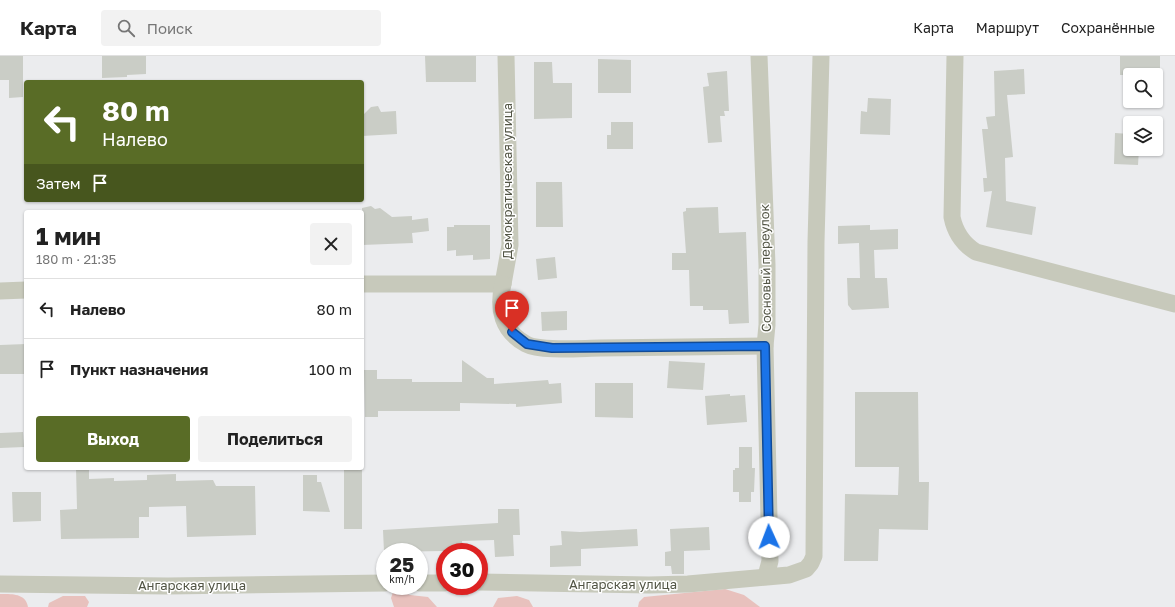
<!DOCTYPE html>
<html lang="ru">
<meta charset="utf-8">
<style>
:root{--surface:#fff;--page:#f2f2f2;--text:#222;--muted:#767676;--line:#e0e0e0;--accent:#596c26}
body{margin:0;font-family:"Golos Text",sans-serif;background:var(--page);color:var(--text);height:100vh;display:flex;flex-direction:column;font-size:15px;white-space:nowrap}
*{box-sizing:border-box;margin:0}
p{font-size:13px;color:var(--muted)}
.icon{flex:none;width:22px;height:22px;fill:none;stroke:currentColor;stroke-width:2;stroke-linecap:round;stroke-linejoin:round}
.map{position:relative;flex:1;overflow:hidden}
.sheet{position:absolute;left:24px;top:154px;width:340px;height:260px;display:flex;flex-direction:column;background:var(--surface);border-radius:4px;box-shadow:0 1px 3px #0004}
.sheet>*{flex:none}
.hud{position:absolute;left:24px;top:24px;width:340px;height:122px;border-radius:4px;box-shadow:0 1px 3px #0004;background:#596c26;color:#fff;overflow:hidden}
.controls{position:absolute;left:1123px;top:12px;display:grid;gap:8px}
.controls a{display:grid;place-items:center;width:40px;height:40px;border-radius:4px;background:var(--surface);box-shadow:0 1px 3px #0004;font-size:20px}
.speed{position:absolute;left:376px;top:487px;display:flex;gap:8px;font-size:20px;font-weight:700;text-align:center}
.speed>*{display:grid;place-content:center;width:52px;height:52px;border-radius:50%;background:var(--surface);box-shadow:0 1px 3px #0004;line-height:1}
.speed small{font-size:10px;font-weight:400}
.speed .limit{border:6px solid #d22;background:#fff;color:#111}
.pin{position:absolute;display:grid;place-items:center;width:34px;height:34px;color:#fff;margin:-41px -17px;border-radius:50% 50% 50% 0;rotate:-45deg;box-shadow:0 0 4px #0007}
.pin .icon{rotate:45deg}
.me{position:absolute;width:44px;margin:-22px;rotate:358deg;stroke-linejoin:round;filter:drop-shadow(0 0 3px #0008)}
.turn{display:flex;align-items:center;gap:14px;height:84px;padding:0 12px;font-size:18px}
.turn .icon{width:52px;height:52px;stroke-width:2.5}
.turn b{display:block;font-size:28px;line-height:34px}
.then{display:flex;align-items:center;height:38px;padding:0 12px;background:#0003;gap:8px;font-size:15px}
.round{display:grid;place-items:center;flex:none;width:42px;height:42px;border-radius:4px;background:var(--page)}
.summary{display:flex;align-items:center;justify-content:space-between;height:68px;padding:0 12px}
h1{font-size:24px;font-weight:700;line-height:30px}
.primary-button{display:flex;gap:8px;margin-top:auto;padding:8px 12px}
.primary-button a{flex:1;height:46px;border-radius:4px;background:var(--accent);color:#fff;font-size:16px;font-weight:700;line-height:46px;text-align:center}
.primary-button a+a{background:var(--page);color:var(--text)}
ul{padding:0;list-style:none}
li{display:flex;align-items:center;gap:12px;height:60px;padding:0 12px;border-top:1px solid var(--line)}
li div{flex:1}
li b{display:block;font-size:15px}
li em{font-style:normal}
header{display:flex;align-items:center;gap:24px;box-sizing:border-box;height:56px;padding:0 20px;background:var(--surface);border-bottom:1px solid var(--line)}
header strong{font-size:19px}
nav{display:flex;gap:22px;margin-inline-start:auto;font-size:14px}
.search{width:280px;height:36px;background:var(--page);display:flex;align-items:center;gap:10px;box-sizing:border-box;padding:0 14px;border-radius:4px;color:var(--muted);font-size:15px}
.map>svg:first-child{display:block}
</style>
<header>
<strong>Карта</strong>
<div class="search"><svg class="icon" aria-label="search" viewBox="0 0 24 24"><circle cx="10" cy="10" r="6"/><path d="M15 15l6 6"/></svg>Поиск</div>
<nav><a>Карта</a><a>Маршрут</a><a>Сохранённые</a></nav>
</header>
<div class="map">
<svg width="1175" height="551" viewBox="0 0 1175 551">
<rect width="100%" height="100%" fill="#ebecee"/>
<g fill="#e8c1bd">
<path d="M725 533 744 539 760 551H638L639 546 644 541Z"/>
<path d="M398 534 410 539 428 541 437 551H394L391 542 393 536Z"/>
<path d="M0 538C11 538 26 537 28 551H0Z"/>
<path d="M63 540H85L89 546 87 551H48L49 547Z"/>
<path d="M517 540 529 544 533 551H493L498 542Z"/>
</g>
<g fill="#cacdc6">
<path d="M0 0H23V41L9 42V24H0Z"/>
<path d="M102 0H146V18L127 19V21L102 22Z"/>
<path d="M425 0H476V26H426Z"/>
<rect x="1120" y="0" width="40" height="19"/>
<path d="M598 3 631 4V37H598Z"/>
<path d="M534 6H552L553 27H572V62L534 63Z"/>
<path d="M1024 13 1025 38 1007 39 1013 101 1005 102 1006 145 1036 151 1032 179 986 171 992 135 984 136 983 122H987L982 73H988L986 61 995 60 994 15Z"/>
<path d="M727 15 729 55H724L725 60H720L722 86 708 87 703 31 709 30 707 17Z"/>
<path d="M868 42 891 43 890 79 860 78 861 55 867 56Z"/>
<path d="M378 50 381 56 396 55 397 78 362 80V60L371 51Z"/>
<path d="M611 66H633V93H607V79H611Z"/>
<path d="M1115 77 1130 78V93H1139L1138 109 1114 108Z"/>
<path d="M536 126H562L563 171H536Z"/>
<path d="M371 150 375 153 380 152 392 161 412 160V164L428 162 429 175 412 177 413 187 362 189V152Z"/>
<path d="M718 151 719 177 746 176 749 267 729 268 728 254H703V250H690L689 214H672V197H686L683 156 686 155V152Z"/>
<path d="M454 169H490V203L473 204V199L456 200V194L447 195V171H454Z"/>
<path d="M870 169V174L898 173V193L874 194 875 222H887L889 252 852 254 848 249 847 222H860L859 187 838 188V170Z"/>
<path d="M555 201 557 222 538 224 536 203Z"/>
<path d="M567 255V274L542 275 541 256Z"/>
<path d="M26 288V318H0V289Z"/>
<path d="M462 304 487 322H494V328L548 324 549 328 561 327 562 347 516 351V348L460 347V355H378V361H365L364 314H377V323H412V326H462Z"/>
<path d="M669 305 705 307 703 334 667 332Z"/>
<path d="M595 327H633V362L595 361Z"/>
<path d="M855 336H918L919 426H929L928 474 879 473 878 505H844L845 438 898 439 899 411H855Z"/>
<path d="M730 338V340L745 339 747 366 707 369 705 340Z"/>
<path d="M23 376 24 391 0 392V377Z"/>
<path d="M739 391H752V412H755L754 436H751V446H739V436H733V414H735V412H739Z"/>
<path d="M76 412H89V423L114 422V425L147 424V419L176 418V425L213 424 216 430H255L256 479 187 481 186 450 149 451V461H139V482L61 483 60 454 77 453Z"/>
<rect x="344" y="412" width="18" height="61"/>
<path d="M303 419H317V426H321L330 456 303 455Z"/>
<path d="M12 436H41V465L13 466Z"/>
<path d="M498 453H519L520 479H513L514 500 495 501 494 484 462 485 463 496H443V495L384 496 383 474 498 467Z"/>
<path d="M709 471 710 494 684 495V518H672L671 510H665V496L671 495 670 473Z"/>
<path d="M637 473 638 490 581 493V510L550 511V490L562 489 561 475 580 476Z"/>
</g>
<g fill="none" stroke-linecap="round" stroke-linejoin="round">
<g stroke="#c7c9bb" stroke-width="17">
<path d="M759 0 767 209V269L765 290 770 505 766 520"/>
<path d="M955 0 952 161C955 176 963 188 976 196L1175 248"/>
<path d="M362 228H503L510 189 506 0"/>
<path d="M503 228C497 253 502 275 526 288 541 296 583 292 601 292 656 291 710 291 765 290"/>
<path d="M0 235 26 234"/>
<path d="M479 526 649 529 688 528 789 519 806 513 811 507 814 500 816 186 821 0"/>
<path d="M419 527H445"/>
<path d="M0 528 168 530 385 527"/>
</g>
</g>
<g fill="none" stroke-linecap="round" stroke-linejoin="round">
<defs>
<path id="route" d="M512 276 527 288 552 292 765 290 769 481"/>
</defs>
<use href="#route" stroke="#114b97" stroke-width="10"/>
<use href="#route" stroke="#1a73e8" stroke-width="7"/>
</g>
<g text-anchor="middle" dominant-baseline="central" stroke-width="3" stroke-linejoin="round" paint-order="stroke">
<g font-size="13" fill="#535646" stroke="#fff">
<text transform="translate(507 125) rotate(-90)">Демократическая улица</text>
<text transform="translate(765 212) rotate(-91)">Сосновый переулок</text>
<text x="623" y="528">Ангарская улица</text>
<text x="192" y="529">Ангарская улица</text>
</g>
</g>
</svg>
<div class="controls">
<a><svg class="icon" aria-label="search" viewBox="0 0 24 24"><circle cx="10" cy="10" r="6"/><path d="M15 15l6 6"/></svg></a>
<a><svg class="icon" aria-label="layers" viewBox="0 0 24 24"><path d="M12 4l9 5-9 5-9-5zM3 14l9 5 9-5"/></svg></a>
</div>
<div class="speed"><div>25<small>km/h</small></div><div class="limit">30</div></div>
<div class="pin" style="left:512px;top:276px;background:#d93025"><svg class="icon" aria-label="arrive" viewBox="0 0 24 24"><path d="M6 21V4h12l-3 4 3 4H6"/></svg></div>
<svg class="me" style="left:769px;top:481px" viewBox="-20 -20 40 40"><circle r="19" fill="#fff"/><path d="M0-13L10 11 0 6-10 11z" fill="#1a73e8"/></svg>
<div class="hud">
<div class="turn"><svg class="icon" aria-label="left" viewBox="0 0 24 24"><path d="M17 20v-9H6M10 6l-5 5 5 5"/></svg><div><b>80 m</b>Налево</div></div>
<div class="then">Затем<svg class="icon" aria-label="arrive" viewBox="0 0 24 24"><path d="M6 21V4h12l-3 4 3 4H6"/></svg></div>
</div>
<section class="sheet">
<div class="summary"><div><h1>1 мин</h1><p>180 m · 21:35</p></div><a class="round"><svg class="icon" aria-label="close" viewBox="0 0 24 24"><path d="M6 6l12 12M18 6L6 18"/></svg></a></div>
<ul>
<li><svg class="icon" aria-label="left" viewBox="0 0 24 24"><path d="M17 20v-9H6M10 6l-5 5 5 5"/></svg><div><b>Налево</b></div><em>80 m</em></li>
<li><svg class="icon" aria-label="arrive" viewBox="0 0 24 24"><path d="M6 21V4h12l-3 4 3 4H6"/></svg><div><b>Пункт назначения</b></div><em>100 m</em></li>
</ul>
<div class="primary-button"><a>Выход</a><a>Поделиться</a></div>
</section>
</div>
